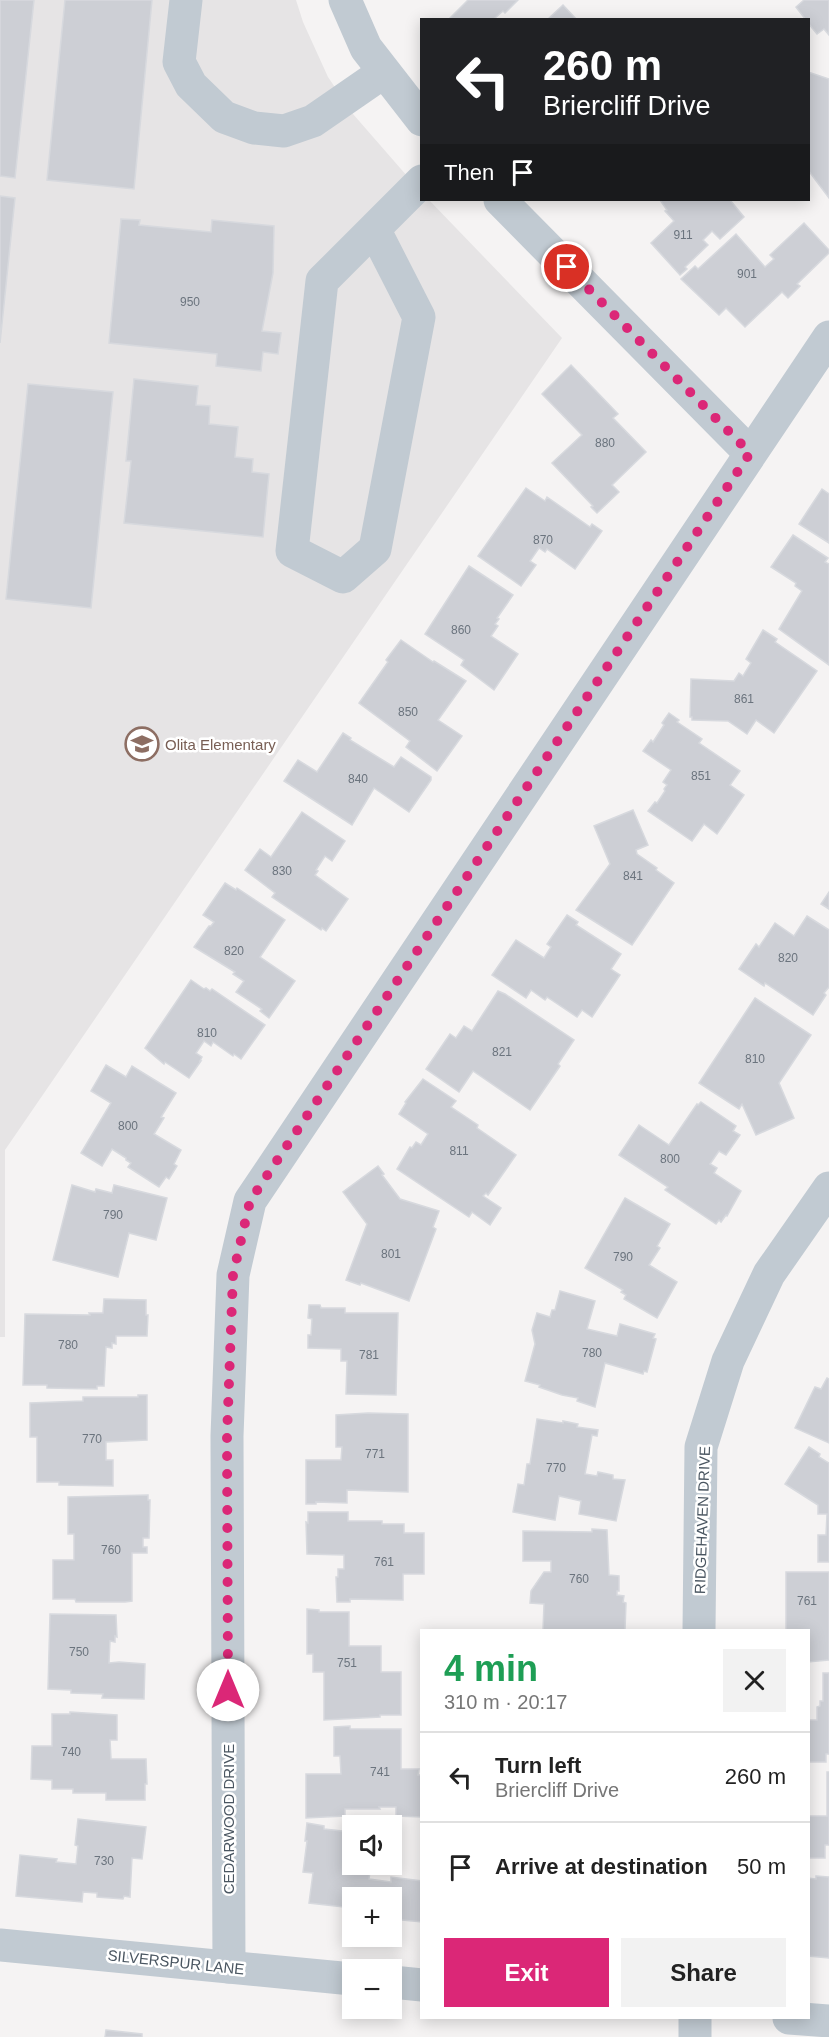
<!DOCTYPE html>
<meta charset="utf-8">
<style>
:root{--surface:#fff;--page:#f2f2f2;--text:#222;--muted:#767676;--line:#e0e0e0;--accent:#db2777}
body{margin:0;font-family:Helvetica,sans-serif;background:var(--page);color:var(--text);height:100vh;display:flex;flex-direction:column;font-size:22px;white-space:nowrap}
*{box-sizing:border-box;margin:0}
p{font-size:20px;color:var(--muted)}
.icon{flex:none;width:33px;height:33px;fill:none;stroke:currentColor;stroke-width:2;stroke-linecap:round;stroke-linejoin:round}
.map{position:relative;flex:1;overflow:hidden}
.panel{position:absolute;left:420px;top:1629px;width:390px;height:390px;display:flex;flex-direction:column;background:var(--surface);border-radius:0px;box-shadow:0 3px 15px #0003}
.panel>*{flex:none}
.guide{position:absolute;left:420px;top:18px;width:390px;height:183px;border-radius:0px;box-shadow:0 3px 15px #0003;background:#202124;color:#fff;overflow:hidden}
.tools{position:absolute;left:342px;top:1815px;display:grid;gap:12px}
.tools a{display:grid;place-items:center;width:60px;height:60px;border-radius:0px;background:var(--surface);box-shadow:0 3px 15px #0003;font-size:30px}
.pin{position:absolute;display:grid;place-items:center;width:51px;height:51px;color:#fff;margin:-26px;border:3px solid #fff;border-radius:50%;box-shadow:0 2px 6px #0007}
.me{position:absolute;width:66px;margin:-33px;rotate:0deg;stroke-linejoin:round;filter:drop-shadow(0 0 4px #0008)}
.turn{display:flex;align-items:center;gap:21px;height:126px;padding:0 24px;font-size:27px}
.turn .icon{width:78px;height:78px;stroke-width:2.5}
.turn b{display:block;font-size:42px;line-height:51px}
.then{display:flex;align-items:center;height:57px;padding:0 24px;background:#0003;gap:12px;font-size:22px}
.round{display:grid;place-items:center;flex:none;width:63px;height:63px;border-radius:0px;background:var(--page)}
.head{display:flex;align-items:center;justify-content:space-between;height:102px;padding:0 24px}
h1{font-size:36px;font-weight:700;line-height:45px;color:#1e9e55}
.cta{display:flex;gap:12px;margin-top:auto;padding:12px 24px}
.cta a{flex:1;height:69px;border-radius:0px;background:var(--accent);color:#fff;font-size:24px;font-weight:700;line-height:69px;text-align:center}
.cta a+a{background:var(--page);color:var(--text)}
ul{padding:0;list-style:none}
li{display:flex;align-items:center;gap:18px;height:90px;padding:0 24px;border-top:2px solid var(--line)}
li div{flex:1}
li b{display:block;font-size:22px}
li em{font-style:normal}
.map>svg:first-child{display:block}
</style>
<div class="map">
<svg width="829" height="2037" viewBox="0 0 829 2037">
<rect width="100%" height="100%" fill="#f5f3f3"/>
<path fill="#e6e4e5" d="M0 0H296L303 22 328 77 353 114 421 192 422 200H429L562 338 5 1150V1337H0Z"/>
<g fill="#cdcfd5" stroke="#d7d9de" stroke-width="1.5">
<path d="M0 0H34L15 178 0 176Z"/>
<path d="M65 0H152L134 189 47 180Z"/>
<path d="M468 0H518L505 13 503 11 495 18 497 20H448Z"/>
<path d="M804 0H829V35L824 29 817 34 808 23V20H806L796 7Z"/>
<path d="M563 5 577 20H547Z"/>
<path d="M808 72 829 79V198L808 170Z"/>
<path d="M0 196 15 198 0 343Z"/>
<path d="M660 200H730L744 217 720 239 712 231 703 240 708 245 685 267 687 269 680 275 651 243 674 221 665 211 667 210Z"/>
<path d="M121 219 140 220 139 225 211 232 212 220 274 226 273 273 262 331 281 333 278 354 263 352 261 371 216 366 217 354 109 343Z"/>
<path d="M804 223 829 250V253L797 284 800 286 788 298 782 292 745 327 726 308 719 315 681 279 695 266 698 269 736 234 765 267 774 259 770 255Z"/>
<path d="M571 365 618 414 613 418 646 452 612 485 619 492 597 513 591 507 593 506 552 463 582 435 542 394Z"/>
<path d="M134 379 198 386 196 405 210 406 209 424 238 427 235 457 253 459 252 472 269 474 263 537 124 523 131 461H126Z"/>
<path d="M28 384 113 392 91 608 6 599Z"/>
<path d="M526 488 545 501 547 497 590 527 592 524 602 531 575 569 547 549 545 552 539 548 530 561 536 565 521 586 478 556Z"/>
<path d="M822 489 829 494V543L799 524Z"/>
<path d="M793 535 828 558 825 562 829 564V665L779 629 802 591 795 586 796 583 771 567Z"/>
<path d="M469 566 513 595 497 618 499 619 495 624 498 626 491 636 518 654 494 690 461 665 464 660 425 634Z"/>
<path d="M763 630 777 639 775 642 817 671 774 733 756 720 747 734 728 721 692 720V717H690L691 679 734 681 739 673 743 676 751 663 746 659Z"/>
<path d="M401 640 433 662 434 661 466 681 438 720 462 736 437 771 406 747 410 741 359 703 388 662 386 660Z"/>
<path d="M669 713 679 720 677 722 702 739 699 743 740 771 730 785 744 795 717 834 704 824 692 841 648 811 655 802 657 803 665 791 664 789 667 785 663 782 671 770 643 751 651 740 653 742 664 725 662 723Z"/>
<path d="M343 733 351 738 350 740 394 767 401 757 431 777V780L409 812 374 788 352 825 284 781 298 760 317 772Z"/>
<path d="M633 810 648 845 636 850 637 854 657 868 656 870 674 883 632 945 576 910 610 864 594 826Z"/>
<path d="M302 812 345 841 332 861 325 856 316 870 318 871 315 875 348 899 326 931 322 928 321 930 272 897 275 893 245 870 260 849 271 857Z"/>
<path d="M225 883 236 890 237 888 285 920 260 957 295 981 269 1018 260 1011 262 1009 236 992 244 981 233 974 235 972 194 947 209 926H211L214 922 203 915Z"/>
<path d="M829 892V909L821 904Z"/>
<path d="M567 915 578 922 576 925 621 954 611 969 620 975 592 1017 582 1010 577 1017 547 997 545 1000 531 990 526 998 492 975 516 940 544 958 551 947 547 944Z"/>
<path d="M807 916 829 930V987L824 993 826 995 813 1015 765 983 764 986 739 969 756 944 759 947 775 923 794 936Z"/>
<path d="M191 980 204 989 206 988 210 991 212 989 265 1025 241 1059 234 1054 233 1056 213 1042 211 1046 204 1041 196 1053 202 1057 200 1061H201L189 1078 165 1062 164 1064 145 1048Z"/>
<path d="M498 991 505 994 574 1040 558 1064 560 1066 530 1110 473 1071 459 1092 426 1069 450 1034 456 1038 464 1026 472 1031Z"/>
<path d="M755 998 811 1035 779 1083 794 1118 756 1135 742 1104 739 1109 699 1083Z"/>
<path d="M106 1065 126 1077 132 1066 176 1093 161 1117 164 1118 154 1134 181 1150 174 1164 177 1166 169 1179 166 1177 159 1187 128 1167 131 1163 126 1160V1158L112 1149 102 1166 81 1153 111 1103 91 1091Z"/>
<path d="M423 1079 456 1101 451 1107 478 1125 477 1128 516 1155 488 1195 486 1193 483 1196 501 1208 490 1225 472 1212 469 1217 397 1169 410 1147 412 1148 416 1142 421 1145 428 1134 399 1114 406 1103 405 1102Z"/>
<path d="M701 1102 736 1126 733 1131 740 1135 726 1155 719 1151 710 1164 717 1168 714 1173 741 1191 727 1216 726 1215 721 1222 719 1220 716 1224 665 1190 668 1187 619 1155 639 1125 669 1145 697 1104 698 1105Z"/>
<path d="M378 1166 384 1174 382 1175 400 1199 439 1211 433 1227 436 1229 409 1301 361 1283 360 1285 346 1280 367 1224 343 1192Z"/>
<path d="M72 1185 95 1192 96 1189 112 1193 114 1185 167 1198 156 1240 129 1233 118 1277 53 1260Z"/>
<path d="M625 1198 670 1224 657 1246 660 1248 649 1265 677 1282 657 1318 624 1299 626 1295 621 1292 623 1290 585 1268Z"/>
<path d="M560 1291 595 1301 587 1329 617 1336 620 1324 655 1334 653 1338 656 1339 647 1372 644 1371 643 1374 605 1363 595 1407 577 1401 578 1398 562 1395 539 1387 540 1385 525 1381 535 1344 532 1330 537 1313 550 1317 552 1310H555Z"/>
<path d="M104 1299 146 1300V1315H148L147 1336H116V1344L112 1343V1348L106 1347 104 1386H97V1389L47 1388V1385H23L25 1314 90 1315 89 1313H103Z"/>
<path d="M309 1305H320L321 1308H345V1313H398L396 1395 346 1394 347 1361H341V1349L308 1348V1335H311L312 1319 308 1318Z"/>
<path d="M827 1378 829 1379V1443L795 1428 815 1387 821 1389Z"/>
<path d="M138 1395H147V1440L106 1442V1460H113V1486L59 1485V1482H37V1437H30V1403L83 1401V1397H138Z"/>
<path d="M368 1413 408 1414V1492L347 1490V1503L316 1502V1504H306V1460H341L342 1447H336V1415Z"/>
<path d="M537 1419 563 1423V1421L578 1424 577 1427 598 1430 597 1436 592 1435 585 1474 597 1476 598 1472 613 1475V1479L625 1480 616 1521 579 1514 581 1501 559 1496 555 1520 513 1512 518 1484 524 1485 527 1464H530Z"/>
<path d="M809 1447 820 1454 819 1457 829 1463V1562H818V1535H826L827 1514H818V1505L785 1484Z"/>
<path d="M148 1495V1500H150L149 1538H143V1547H147V1553H132V1601L125 1602H76L75 1599H53V1560H74V1534H68V1497Z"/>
<path d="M308 1512H348V1521H382V1524H404V1533H424V1574H403V1600L350 1599V1602H337L336 1577H338V1569H344V1555L307 1554 306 1522 308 1523Z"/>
<path d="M592 1529 607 1530 609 1575 619 1576V1591H617V1595L624 1596 623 1602 626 1603 625 1630H543L544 1604 530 1603 531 1591 544 1572H551V1561H523V1531L592 1532Z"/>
<path d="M786 1572H829V1660L808 1662V1630H786Z"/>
<path d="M307 1609 319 1610V1612H349V1646H381V1672H401V1715H380V1717L324 1720V1672H313V1654H307Z"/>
<path d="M50 1614 116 1615 117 1637 115 1636V1642L110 1641 109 1663 119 1662 145 1664 144 1699 102 1698 103 1694 71 1693V1690L48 1689Z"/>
<path d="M823 1673H829V1754H826V1762H808V1720H817V1707L820 1706V1701H823Z"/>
<path d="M70 1712 117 1715V1740H110L111 1759H146L147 1784H145V1800H106V1793H73V1789H52V1780L31 1779 32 1746H52V1714H70Z"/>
<path d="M350 1726V1729H401V1769H419L418 1775H422V1817L396 1816V1807H379L380 1809H345V1816L306 1818V1774H341L340 1756H334V1727Z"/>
<path d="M827 1772H829V1845H825V1858H808V1816H827Z"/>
<path d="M78 1819 146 1827 142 1859 132 1858 130 1897 124 1896 123 1899 97 1897V1893L83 1892 82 1902 16 1896 20 1855 57 1859 56 1862 76 1864 78 1846 75 1845Z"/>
<path d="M307 1823 324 1826V1829L352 1832V1864H371L369 1879 391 1882V1877L422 1881V1922L392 1919V1898H352V1908L309 1903 313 1873 303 1872 307 1841H305Z"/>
<path d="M816 1876 829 1877V1958L808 1956V1878L816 1879Z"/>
<path d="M106 2030 142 2034V2037H105Z"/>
</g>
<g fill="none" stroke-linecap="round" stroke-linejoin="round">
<g stroke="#c1cad2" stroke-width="33">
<path d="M186 0 179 62 191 85 224 117 254 128 284 131 313 121 384 72"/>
<path d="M345 0 366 48 422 120"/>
<path d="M500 200 750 453"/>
<path d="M374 229 419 317 375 549 343 577 292 551 322 281 422 181"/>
<path d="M699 1630 701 1447 728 1361 769 1274 829 1188"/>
<path d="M0 1945 352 1979"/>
<path d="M229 1967 227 1436 233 1275 250 1201 829 337"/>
<path d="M392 1982 422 1985"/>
<path d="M789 2018 829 2021"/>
<path d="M695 2037V2018"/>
</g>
</g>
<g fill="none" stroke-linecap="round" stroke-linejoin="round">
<path stroke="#db2777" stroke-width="10" stroke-dasharray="0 18" d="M228 1690 227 1436 233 1275 250 1201 750 453 567 267"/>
</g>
<defs>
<symbol id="school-ring" viewBox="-11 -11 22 22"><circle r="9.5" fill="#fff" stroke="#8d6e63" stroke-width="1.5"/><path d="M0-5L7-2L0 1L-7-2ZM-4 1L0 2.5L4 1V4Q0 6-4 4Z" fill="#8d6e63"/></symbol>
</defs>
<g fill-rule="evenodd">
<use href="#school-ring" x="123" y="725" width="38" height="38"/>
</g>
<g text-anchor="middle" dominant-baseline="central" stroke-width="5" stroke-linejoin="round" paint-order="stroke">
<g font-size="12" fill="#6b747e">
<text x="683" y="235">911</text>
<text x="747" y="274">901</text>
<text x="190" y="302">950</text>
<text x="605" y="443">880</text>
<text x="543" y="540">870</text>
<text x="461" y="630">860</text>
<text x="744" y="699">861</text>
<text x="408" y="712">850</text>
<text x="701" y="776">851</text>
<text x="358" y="779">840</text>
<text x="282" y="871">830</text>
<text x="633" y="876">841</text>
<text x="234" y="951">820</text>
<text x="788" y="958">820</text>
<text x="207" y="1033">810</text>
<text x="502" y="1052">821</text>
<text x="755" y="1059">810</text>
<text x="128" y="1126">800</text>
<text x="459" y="1151">811</text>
<text x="670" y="1159">800</text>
<text x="113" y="1215">790</text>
<text x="391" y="1254">801</text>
<text x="623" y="1257">790</text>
<text x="68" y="1345">780</text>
<text x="592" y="1353">780</text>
<text x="369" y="1355">781</text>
<text x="92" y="1439">770</text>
<text x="375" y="1454">771</text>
<text x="556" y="1468">770</text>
<text x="111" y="1550">760</text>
<text x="384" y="1562">761</text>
<text x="579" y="1579">760</text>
<text x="807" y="1601">761</text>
<text x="79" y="1652">750</text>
<text x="347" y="1663">751</text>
<text x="71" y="1752">740</text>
<text x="380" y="1772">741</text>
<text x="104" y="1861">730</text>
</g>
<g font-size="15" fill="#785e54" stroke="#fff" text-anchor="start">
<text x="165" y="744">Olita Elementary</text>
</g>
<g font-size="15" fill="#4a5661" stroke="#fff">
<text transform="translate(702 1520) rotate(-88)">RIDGEHAVEN DRIVE</text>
<text transform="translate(228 1819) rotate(-90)">CEDARWOOD DRIVE</text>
<text transform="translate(176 1962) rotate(6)">SILVERSPUR LANE</text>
</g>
</g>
</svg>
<div class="tools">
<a><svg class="icon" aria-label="sound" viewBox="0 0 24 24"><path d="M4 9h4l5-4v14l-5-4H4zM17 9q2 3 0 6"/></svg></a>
<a>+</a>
<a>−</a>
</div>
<div class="pin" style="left:567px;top:267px;background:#d93025"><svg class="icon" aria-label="arrive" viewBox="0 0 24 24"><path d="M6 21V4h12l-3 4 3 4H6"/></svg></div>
<svg class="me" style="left:228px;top:1690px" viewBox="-20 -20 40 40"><circle r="19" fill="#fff"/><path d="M0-13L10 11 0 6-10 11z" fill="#db2777"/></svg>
<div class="guide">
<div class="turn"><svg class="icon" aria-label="left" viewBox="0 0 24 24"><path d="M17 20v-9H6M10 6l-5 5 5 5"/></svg><div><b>260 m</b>Briercliff Drive</div></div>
<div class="then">Then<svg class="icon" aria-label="arrive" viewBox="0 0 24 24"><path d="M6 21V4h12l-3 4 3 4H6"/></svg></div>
</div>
<section class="panel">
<div class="head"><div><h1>4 min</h1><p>310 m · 20:17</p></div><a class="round"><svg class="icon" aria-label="close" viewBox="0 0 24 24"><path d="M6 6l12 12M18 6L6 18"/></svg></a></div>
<ul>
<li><svg class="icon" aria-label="left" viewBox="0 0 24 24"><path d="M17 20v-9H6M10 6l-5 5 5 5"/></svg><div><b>Turn left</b><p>Briercliff Drive</p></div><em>260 m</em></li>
<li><svg class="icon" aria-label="arrive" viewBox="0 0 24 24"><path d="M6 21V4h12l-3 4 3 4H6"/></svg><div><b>Arrive at destination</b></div><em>50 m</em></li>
</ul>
<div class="cta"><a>Exit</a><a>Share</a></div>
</section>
</div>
